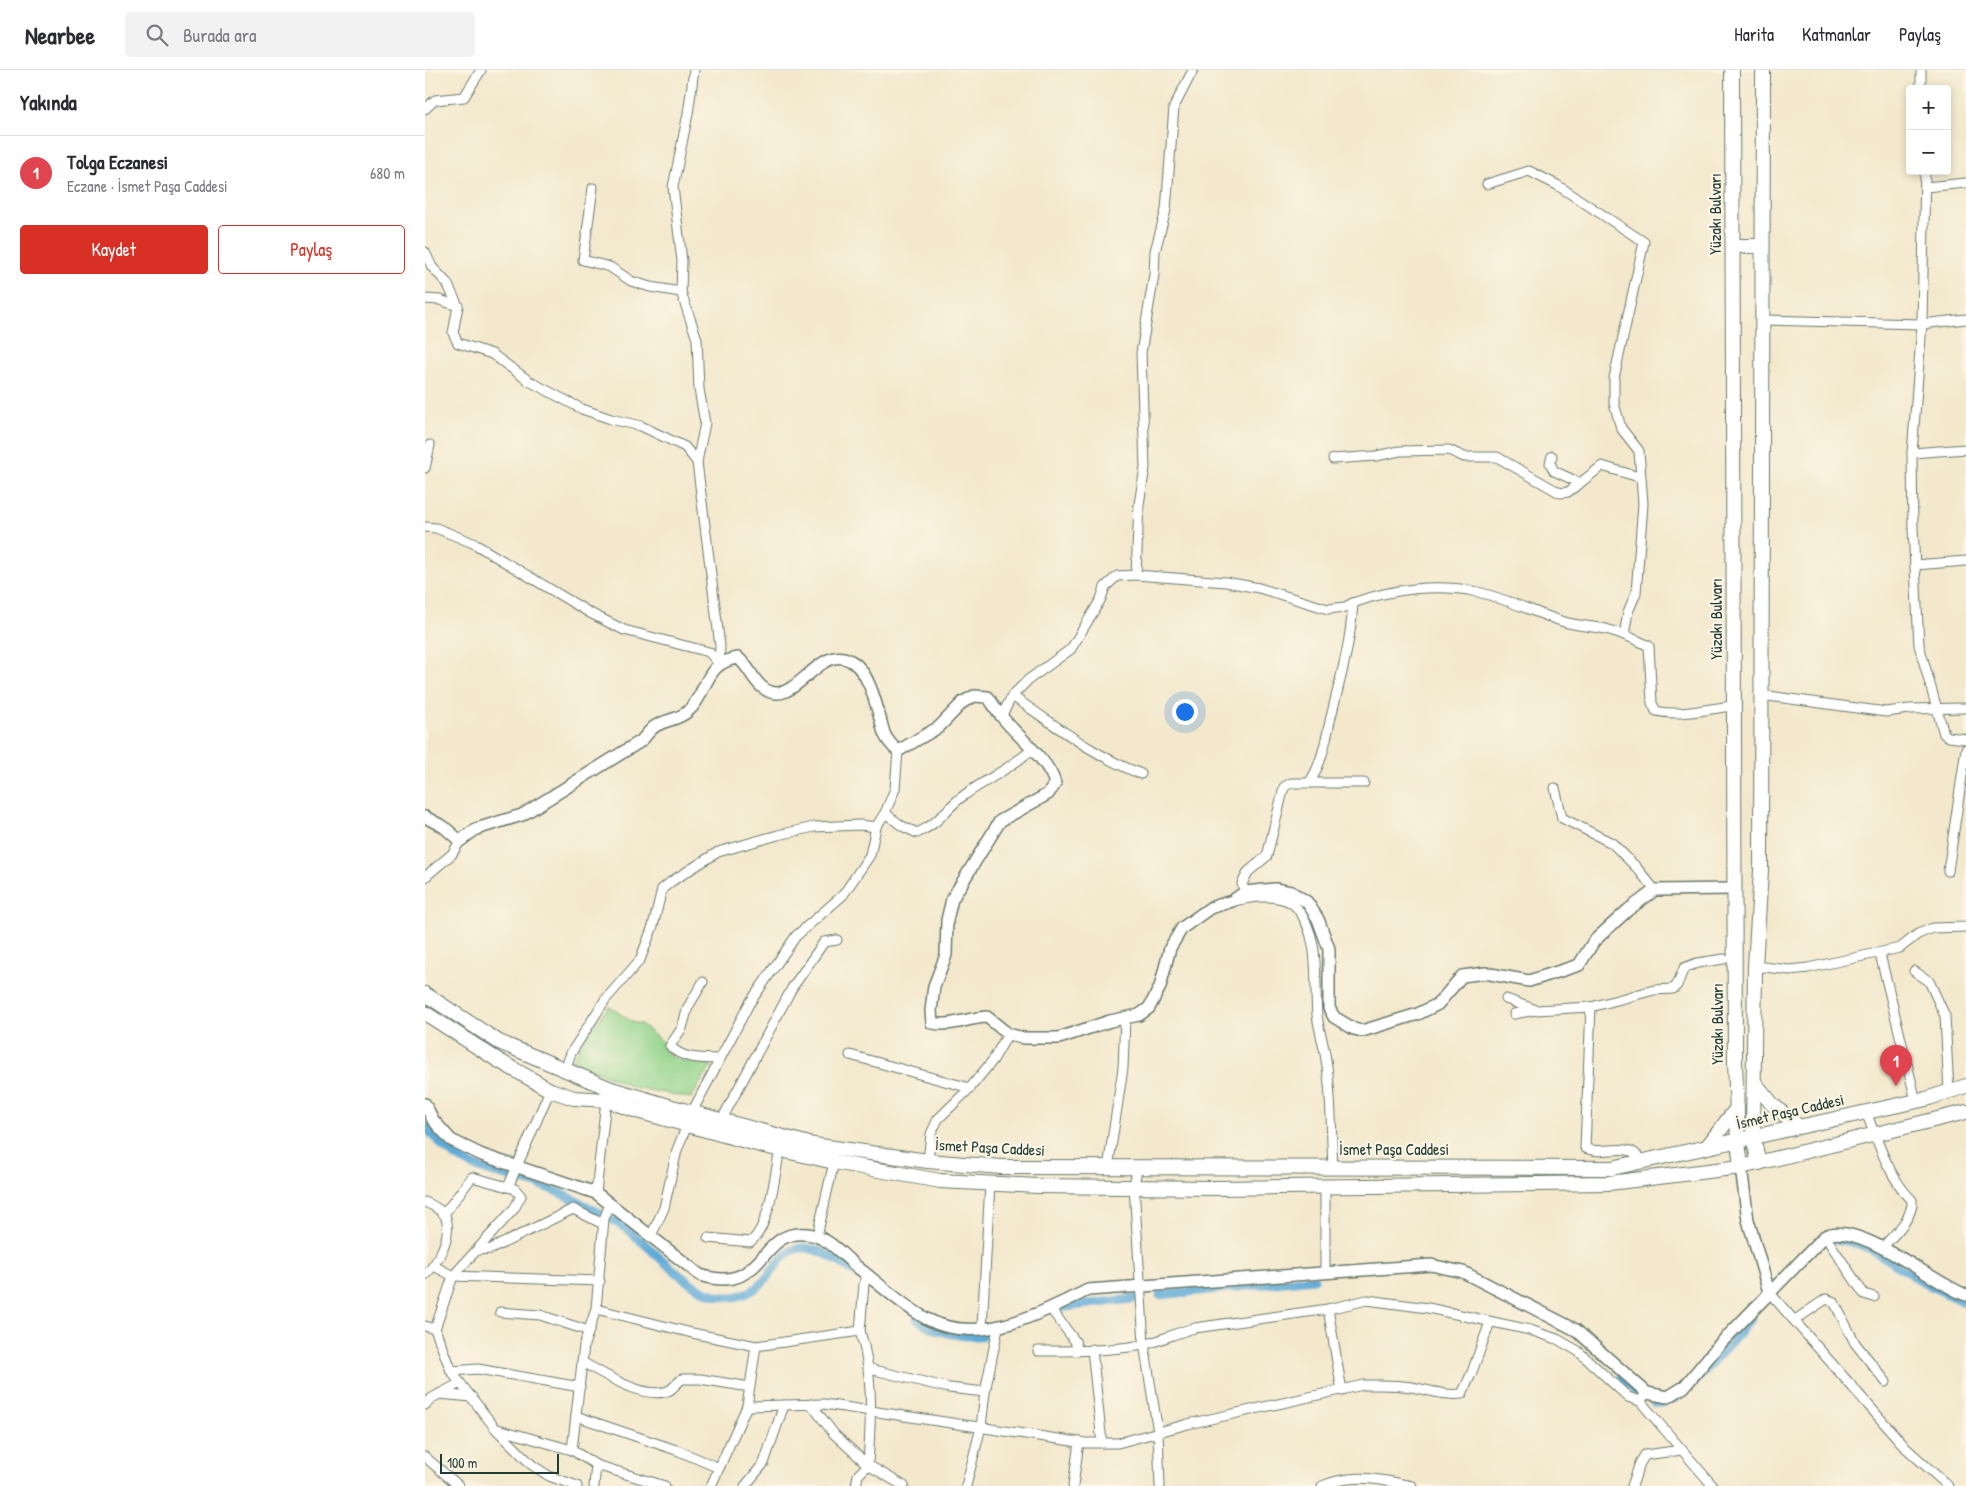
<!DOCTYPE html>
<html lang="tr">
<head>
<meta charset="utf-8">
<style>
	body { margin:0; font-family:"Patrick Hand",sans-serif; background:#f2f2f3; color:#2b2b33 }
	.controls { position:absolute; right:15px; top:15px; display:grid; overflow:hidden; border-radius:5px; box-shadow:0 2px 8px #0003 }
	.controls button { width:45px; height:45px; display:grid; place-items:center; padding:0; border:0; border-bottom:1px solid #e1e1e2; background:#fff; color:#2b2b33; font:25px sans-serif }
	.scale { position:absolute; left:15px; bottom:12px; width:119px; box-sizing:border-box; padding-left:5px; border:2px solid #1f3d34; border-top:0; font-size:14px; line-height:18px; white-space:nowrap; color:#1f3d34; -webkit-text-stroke:4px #fcf5e5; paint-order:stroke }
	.you { position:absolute; left:759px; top:641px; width:18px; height:18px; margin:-12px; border:4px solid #fff; border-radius:50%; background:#1a73e8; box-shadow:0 0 0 8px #1a73e833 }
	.badge { display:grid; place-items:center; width:32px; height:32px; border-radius:50%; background:#d93025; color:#fff; font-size:16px; font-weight:700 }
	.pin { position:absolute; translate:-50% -41px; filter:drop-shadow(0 1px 2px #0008) }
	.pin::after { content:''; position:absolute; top:26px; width:18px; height:15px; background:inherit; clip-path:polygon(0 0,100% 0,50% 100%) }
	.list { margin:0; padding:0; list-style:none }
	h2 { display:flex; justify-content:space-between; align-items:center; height:65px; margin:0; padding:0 20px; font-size:21px }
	h2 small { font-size:16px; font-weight:400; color:#7c7c81 }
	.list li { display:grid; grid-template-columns:32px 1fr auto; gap:15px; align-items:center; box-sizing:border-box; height:75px; padding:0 20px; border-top:1px solid #e1e1e2 }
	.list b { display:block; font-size:19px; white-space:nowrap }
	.list p { margin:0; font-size:16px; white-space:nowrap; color:#7c7c81 }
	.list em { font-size:16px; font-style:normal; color:#7c7c81 }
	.actions { display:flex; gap:10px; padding:15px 20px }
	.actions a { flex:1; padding:11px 0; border:1px solid #d93025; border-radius:5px; text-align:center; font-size:18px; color:#d93025 }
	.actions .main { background:#d93025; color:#fff }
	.icon { flex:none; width:28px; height:28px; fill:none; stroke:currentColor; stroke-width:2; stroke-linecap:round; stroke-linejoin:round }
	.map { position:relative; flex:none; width:1541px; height:1416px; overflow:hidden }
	header { display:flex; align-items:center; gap:30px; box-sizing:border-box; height:70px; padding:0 25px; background:#fff; border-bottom:1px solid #e1e1e2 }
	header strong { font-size:24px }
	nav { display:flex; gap:28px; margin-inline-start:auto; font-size:18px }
	.search { width:350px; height:45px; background:#f2f2f3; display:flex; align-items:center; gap:12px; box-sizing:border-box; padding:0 18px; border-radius:5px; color:#7c7c81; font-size:19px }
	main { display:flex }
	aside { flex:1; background:#fff }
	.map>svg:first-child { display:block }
	.green { fill:#93d48c; stroke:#598860 }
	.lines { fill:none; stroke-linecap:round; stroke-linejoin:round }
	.canal { stroke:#5faad7; stroke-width:9 }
	.minor-casing { stroke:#697969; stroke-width:11 }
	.tertiary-casing { stroke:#697969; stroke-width:14 }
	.secondary-casing { stroke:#697969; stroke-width:16 }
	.minor { stroke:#fff; stroke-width:9 }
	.tertiary { stroke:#fff; stroke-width:11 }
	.secondary { stroke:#fff; stroke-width:14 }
	.labels { text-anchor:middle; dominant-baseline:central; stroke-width:4.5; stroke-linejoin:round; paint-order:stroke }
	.street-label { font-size:16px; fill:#1f3d34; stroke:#fcf5e5 }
</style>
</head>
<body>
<header>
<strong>Nearbee</strong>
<div class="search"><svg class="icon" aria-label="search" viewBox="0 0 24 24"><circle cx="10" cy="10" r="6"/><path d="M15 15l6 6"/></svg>Burada ara</div>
<nav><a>Harita</a><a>Katmanlar</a><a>Paylaş</a></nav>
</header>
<main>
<aside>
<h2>Yakında<small></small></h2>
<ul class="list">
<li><span class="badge" style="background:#e0444e">1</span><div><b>Tolga Eczanesi</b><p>Eczane · İsmet Paşa Caddesi</p></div><em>680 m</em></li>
</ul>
<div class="actions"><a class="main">Kaydet</a><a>Paylaş</a></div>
</aside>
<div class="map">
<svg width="1541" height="1416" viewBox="0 0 1541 1416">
	<rect width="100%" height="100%" fill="#fcf5e5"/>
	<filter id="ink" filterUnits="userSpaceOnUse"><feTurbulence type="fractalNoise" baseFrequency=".02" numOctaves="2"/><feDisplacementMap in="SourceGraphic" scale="10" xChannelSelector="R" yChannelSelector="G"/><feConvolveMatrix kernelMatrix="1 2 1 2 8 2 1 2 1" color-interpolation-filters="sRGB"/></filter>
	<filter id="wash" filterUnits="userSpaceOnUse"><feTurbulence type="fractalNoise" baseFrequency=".0096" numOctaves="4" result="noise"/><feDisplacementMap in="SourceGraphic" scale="20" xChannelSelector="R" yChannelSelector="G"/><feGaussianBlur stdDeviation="1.12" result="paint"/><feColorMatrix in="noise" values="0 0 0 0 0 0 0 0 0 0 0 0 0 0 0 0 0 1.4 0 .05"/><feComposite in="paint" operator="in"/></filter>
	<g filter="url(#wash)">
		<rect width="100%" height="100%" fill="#f3e8cc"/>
		<path class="green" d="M184,936l23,16 9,2 26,22 -2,6c14,11 29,10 47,13l-21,33 -58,-11 -61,-26 9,-18z"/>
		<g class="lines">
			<g class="canal">
				<path d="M0,1056c37,48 65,43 118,60 25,9 51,24 75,37 32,19 72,76 112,74 61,-3 35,-93 128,-22"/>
				<path d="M1412,1170c30,1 55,23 80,38 16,10 32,17 49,25"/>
				<polyline points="735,1225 889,1209"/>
				<polyline points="631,1238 715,1228"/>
				<path d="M492,1249c18,13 46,20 68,16"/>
				<polyline points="1197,1306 1211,1322"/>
				<polyline points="1270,1312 1326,1249"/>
				<polyline points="1229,1332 1236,1333 1251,1328"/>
			</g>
		</g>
	</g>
	<g filter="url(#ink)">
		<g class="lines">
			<g class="minor-casing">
				<g id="minor">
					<polyline points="269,0 263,44 248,117 257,191 256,222 272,269 274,319 280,353 272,392"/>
					<polyline points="1496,19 1496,0"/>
					<polyline points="0,39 10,30 39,27 56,0"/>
					<polyline points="1500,101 1497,254 1487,383 1488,458 1494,575 1519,664 1524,667 1541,669"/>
					<polyline points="1062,114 1104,101 1132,115 1219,172 1189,308 1189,333 1196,358 1214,381 1218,434 1211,523 1203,542 1199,565"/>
					<polyline points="1500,117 1541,113"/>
					<polyline points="168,118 158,190 185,197 206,211 225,217 256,222"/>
					<polyline points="0,182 7,197 22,213 33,236"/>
					<polyline points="0,229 15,230 33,236 28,263 33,273 67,284 104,311 157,339 186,349 216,356 260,377 272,392 295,576 294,594"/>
					<polyline points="1337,250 1497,254 1541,249"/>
					<polyline points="1487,383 1541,379"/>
					<polyline points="1127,386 1125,393 1129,401 1155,413 1177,396 1214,407"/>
					<polyline points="908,389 951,386 975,381 1024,380 1039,387 1072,387 1135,423 1143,422 1155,413"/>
					<polyline points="0,398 5,375"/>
					<polyline points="0,457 11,458 48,473 165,543 199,560 284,582 294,594"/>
					<polyline points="1490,495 1541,491"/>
					<polyline points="711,505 801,512 834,518 903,539 920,537 928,533"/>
					<polyline points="1336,625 1461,642 1484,639 1541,638"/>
					<path d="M587,626c42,28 80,59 129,78"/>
					<polyline points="576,647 587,626 603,610 646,579 676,529 680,517 692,506 711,505 714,434 720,398 716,283 729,205 730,181 741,140 749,37 768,0"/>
					<path d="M884,713c13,-18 17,-45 22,-66 9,-37 20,-75 22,-114 38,-14 85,-20 125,-11 29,7 55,20 83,29 14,5 30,5 45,8 15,4 29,10 43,17l3,57 4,8c24,6 54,-3 77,-5"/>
					<polyline points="1130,718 1137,748 1187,773 1211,797 1230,820"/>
					<path d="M460,743l17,13 15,7c23,-10 27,-23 46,-37 22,-16 47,-27 68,-46"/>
					<polyline points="1523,801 1541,679"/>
					<polyline points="0,807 27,784 35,771"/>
					<polyline points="820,822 817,814 823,802 842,786 859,717 866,713 939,713"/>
					<path d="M809,831c17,-4 50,-9 63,7 24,30 17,71 20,107 2,15 7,30 9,45 6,35 5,72 7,107"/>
					<polyline points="1455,884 1491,1031"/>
					<polyline points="1330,896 1365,900 1383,898 1475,878 1493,864 1508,858 1541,857"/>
					<polyline points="1489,901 1504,911 1520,946 1524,1022"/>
					<path d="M278,912l-15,25 -6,21 -12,18c13,14 32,12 50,13"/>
					<path d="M1081,929l30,11 55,-3 -6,141c19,9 45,-9 56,13"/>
					<polyline points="1166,937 1229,920 1248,919 1252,915 1259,898 1272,893 1299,889"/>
					<polyline points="1089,944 1111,940"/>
					<polyline points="425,985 545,1018"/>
					<polyline points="140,1000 146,983 180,930 215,890 228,856 237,819 247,811 293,782 353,765 389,757 435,755 451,757"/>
					<polyline points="125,1020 83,1117 90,1119 96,1126 89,1139 28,1206 10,1259 26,1301 70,1358 107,1395 124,1406 152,1416"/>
					<polyline points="267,1042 324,934 371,866 418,825 445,785 451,757 460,743 470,719 473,681"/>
					<path d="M1441,1042c11,28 24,68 46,88 1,19 -18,34 -29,47"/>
					<polyline points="296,1051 367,918 399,872 412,870"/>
					<polyline points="503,1091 506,1064 513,1049 545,1018 568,990 583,964"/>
					<polyline points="683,1098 698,998 700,948"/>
					<polyline points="712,1099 709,1116 719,1274 733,1362 735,1416"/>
					<polyline points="900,1116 900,1202"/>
					<polyline points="171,1123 181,1030"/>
					<path d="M0,1132c7,3 18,8 21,16 6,18 -8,45 -21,57"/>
					<polyline points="19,1144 47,1107 83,1117"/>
					<polyline points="226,1166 239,1138 252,1080 262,1055"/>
					<polyline points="392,1166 409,1092"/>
					<polyline points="1400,1166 1439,1224 1449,1227"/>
					<path d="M283,1168l42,4c20,-14 25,-69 30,-93"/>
					<polyline points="52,1180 66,1179 148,1139 178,1154"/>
					<polyline points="9,1196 28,1206 175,1211"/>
					<polyline points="1344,1222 1481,1378 1523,1416"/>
					<polyline points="625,1238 650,1271 653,1281"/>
					<polyline points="171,1239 267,1263 331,1276 435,1261 439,1214 443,1205"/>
					<polyline points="903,1239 917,1321"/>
					<polyline points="75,1242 115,1245 164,1261"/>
					<polyline points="1370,1250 1401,1229 1409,1232 1430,1273 1461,1312"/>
					<polyline points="0,1256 10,1259"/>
					<polyline points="557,1258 565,1113"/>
					<polyline points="667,1279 677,1373"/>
					<path d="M613,1281c34,0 71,0 105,-6 17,-4 34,-13 52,-17l133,-19 39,-9 61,8 102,22 27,9 21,12 50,46 12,4 7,-8"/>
					<path d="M157,1292c21,11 64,40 88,28 4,-3 8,-8 12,-11h18l50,8"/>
					<polyline points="445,1299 524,1318 560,1322"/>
					<polyline points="26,1301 53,1299 155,1317"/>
					<polyline points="14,1324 47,1327"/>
					<polyline points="1215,1331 1288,1416"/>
					<polyline points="386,1334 409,1364 443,1395 479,1416"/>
					<polyline points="0,1335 7,1328 35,1313"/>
					<path d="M322,1336l77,-2 261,39h33l70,-19 175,-39c16,0 32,-1 48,2 18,3 32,9 51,7l10,-22 18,-50"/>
					<polyline points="151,1346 254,1381 294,1398"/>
					<polyline points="73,1359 147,1380"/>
					<polyline points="0,1387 34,1416"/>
					<polyline points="171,1395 240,1416"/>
					<polyline points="169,1416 171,1395 147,1380 159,1275 171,1239 179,1149 185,1134"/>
					<polyline points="286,1416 322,1336 331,1276"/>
					<polyline points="320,1416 339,1393 359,1335"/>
					<path d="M431,1416l2,-11 10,-10c3,-48 6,-88 -8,-134"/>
					<polyline points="541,1416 556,1357 560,1322 573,1258"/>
					<polyline points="648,1416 654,1372"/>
					<path d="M897,1416c31,-13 58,-7 90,0"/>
					<polyline points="1207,1416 1215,1393 1220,1385 1257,1380"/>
				</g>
			</g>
			<g class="tertiary-casing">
				<g id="tertiary">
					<path d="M0,747l19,10 16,14 16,-12 46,-14 119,-74c4,-4 8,-10 13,-14 10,-7 24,-7 33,-15 21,-17 16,-50 51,-54 11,8 14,21 24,29 32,27 55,-46 89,-26 20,11 27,52 33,72 3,7 8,13 14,18l41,-24 24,-25 11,-6 14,1c5,7 9,14 14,20 15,19 48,44 53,67l-7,10 -48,27 -48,78 -5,21 -1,35 -12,31 -3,25 1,12c19,4 35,-5 55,-6l21,17 15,4h36l51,-17 29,-6 10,-7 11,-21 10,-39 12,-20 28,-20 22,-7 13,-9 30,-3 16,3 16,10 11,17 11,30v59l5,9 20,12 8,2 56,-17 20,-10 24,-28 23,-3 44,8 50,-16 15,-24 34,-31 27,-20 79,-1"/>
					<path d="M0,1034l8,16 18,20 31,15 114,38 104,82c66,21 58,-47 107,-41 22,3 34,20 50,33 23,17 44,38 70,52 53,28 113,-6 161,-29l343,-25 32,7 113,58 71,63 21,4 16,-10 34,-41 107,-110c32,-17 108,47 141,59"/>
					<polyline points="1316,1097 1323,1150 1344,1222"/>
				</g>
			</g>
			<g class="secondary-casing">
				<g id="secondary">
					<polyline points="1307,0 1310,992 1313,1071 1316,1097"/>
					<polyline points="1308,176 1337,176"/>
					<polyline points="0,924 74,972 186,1019 247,1037 388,1075 503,1091 576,1097 1187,1098 1501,1029 1541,1016"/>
					<polyline points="0,943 71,989 125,1020 149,1028 181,1030 212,1041 339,1076 409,1092 515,1111 612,1116 788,1118 1184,1113 1316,1097 1541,1042"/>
					<polyline points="1329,1012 1347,1034 1373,1056"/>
					<polyline points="1282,1077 1312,1038"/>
					<polyline points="1334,1093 1328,1067 1330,896 1336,801 1338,0"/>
				</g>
			</g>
			<use href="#minor" class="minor"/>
			<use href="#tertiary" class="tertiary"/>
			<use href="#secondary" class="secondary"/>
		</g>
	</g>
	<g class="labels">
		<g class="street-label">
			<text transform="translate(1290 144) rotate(-90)">Yüzakı Bulvarı</text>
			<text transform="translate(1291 549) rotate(-90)">Yüzakı Bulvarı</text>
			<text transform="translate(1292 954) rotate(-90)">Yüzakı Bulvarı</text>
			<text transform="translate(1365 1041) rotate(-13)">İsmet Paşa Caddesi</text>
			<text transform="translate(565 1077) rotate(3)">İsmet Paşa Caddesi</text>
			<text x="969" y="1079">İsmet Paşa Caddesi</text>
		</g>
	</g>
</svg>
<div class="controls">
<button>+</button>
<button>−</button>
</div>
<div class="scale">100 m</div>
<div class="you"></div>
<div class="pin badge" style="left:1471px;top:1016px;background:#e0444e">1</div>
</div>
</main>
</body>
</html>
